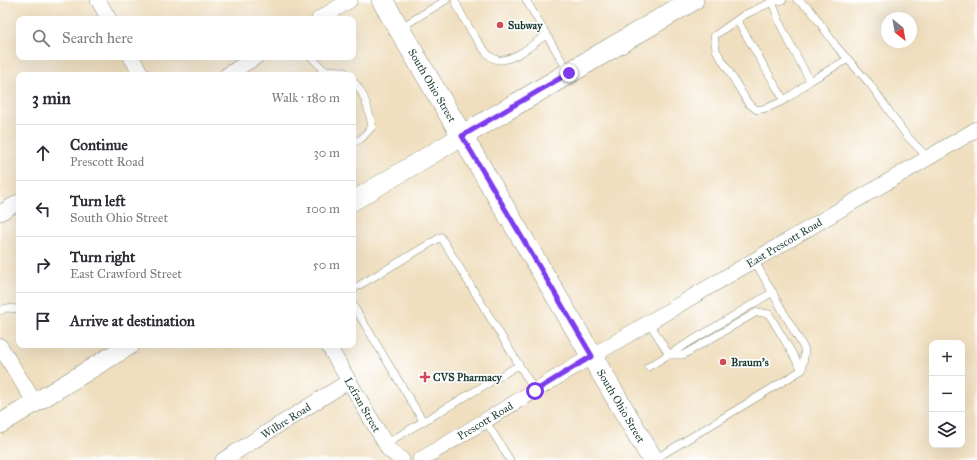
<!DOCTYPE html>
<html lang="en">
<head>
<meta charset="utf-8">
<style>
	body { margin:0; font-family:"IM FELL Great Primer",serif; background:#f7f7f7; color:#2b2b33 }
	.controls { position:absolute; right:12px; bottom:12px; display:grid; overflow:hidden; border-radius:8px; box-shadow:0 4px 16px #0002 }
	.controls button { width:36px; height:36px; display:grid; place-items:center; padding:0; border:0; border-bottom:1px solid #e1e1e2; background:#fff; color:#2b2b33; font:20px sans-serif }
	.compass { position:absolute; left:881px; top:12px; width:36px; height:36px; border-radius:50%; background:#fff; box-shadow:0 4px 16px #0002; rotate:149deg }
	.stop { position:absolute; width:12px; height:12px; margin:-9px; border:3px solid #7c3aed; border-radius:50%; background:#fff }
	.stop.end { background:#7c3aed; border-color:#fff; box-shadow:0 1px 4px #0008 }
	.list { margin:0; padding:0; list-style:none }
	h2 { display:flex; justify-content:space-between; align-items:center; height:52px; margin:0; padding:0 16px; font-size:17px }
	h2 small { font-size:13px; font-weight:400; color:#7c7c81 }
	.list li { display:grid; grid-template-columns:26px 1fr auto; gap:12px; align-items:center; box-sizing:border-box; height:56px; padding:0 16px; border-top:1px solid #e1e1e2 }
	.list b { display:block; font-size:15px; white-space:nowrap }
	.list p { margin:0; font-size:13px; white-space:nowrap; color:#7c7c81 }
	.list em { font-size:13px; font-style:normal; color:#7c7c81 }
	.icon { flex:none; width:22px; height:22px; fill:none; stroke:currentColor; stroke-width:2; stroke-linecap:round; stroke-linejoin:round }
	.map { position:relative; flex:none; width:977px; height:460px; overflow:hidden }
	.search { position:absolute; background:#fff; box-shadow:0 4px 16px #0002; left:16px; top:16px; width:340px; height:44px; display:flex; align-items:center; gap:10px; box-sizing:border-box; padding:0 14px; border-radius:8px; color:#7c7c81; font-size:15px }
	.panel { position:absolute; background:#fff; box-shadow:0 4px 16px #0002; left:16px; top:72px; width:340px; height:276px; border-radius:8px }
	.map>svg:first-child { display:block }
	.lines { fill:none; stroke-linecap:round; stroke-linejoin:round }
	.service-casing { stroke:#888e7a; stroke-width:8 }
	.minor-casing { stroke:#888e7a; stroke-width:16 }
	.tertiary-casing { stroke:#888e7a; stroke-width:20 }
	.secondary-casing { stroke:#888e7a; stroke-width:22 }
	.service { stroke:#fff; stroke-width:7 }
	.minor { stroke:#fff; stroke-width:15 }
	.tertiary { stroke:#fff; stroke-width:19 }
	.secondary { stroke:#fff; stroke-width:21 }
	.route { stroke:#7c3aed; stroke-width:5 }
	.poi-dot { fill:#d1495b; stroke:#fff; stroke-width:1.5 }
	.labels { text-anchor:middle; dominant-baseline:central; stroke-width:3.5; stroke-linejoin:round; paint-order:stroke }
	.poi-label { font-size:11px; font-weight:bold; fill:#1f3d34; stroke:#fff; text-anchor:start }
	.street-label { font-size:11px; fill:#1f3d34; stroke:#fff }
</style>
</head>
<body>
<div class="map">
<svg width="977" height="460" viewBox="0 0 977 460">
	<rect width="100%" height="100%" fill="#fff"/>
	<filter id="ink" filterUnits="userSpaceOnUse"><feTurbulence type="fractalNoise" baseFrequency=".025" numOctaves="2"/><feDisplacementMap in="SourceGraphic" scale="8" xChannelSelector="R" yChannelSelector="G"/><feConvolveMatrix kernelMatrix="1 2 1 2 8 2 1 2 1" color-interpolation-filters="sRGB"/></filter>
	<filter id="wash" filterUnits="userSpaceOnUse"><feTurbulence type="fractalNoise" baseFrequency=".012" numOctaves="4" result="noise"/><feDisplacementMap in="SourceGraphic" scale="16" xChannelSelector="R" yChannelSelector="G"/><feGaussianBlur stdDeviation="0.9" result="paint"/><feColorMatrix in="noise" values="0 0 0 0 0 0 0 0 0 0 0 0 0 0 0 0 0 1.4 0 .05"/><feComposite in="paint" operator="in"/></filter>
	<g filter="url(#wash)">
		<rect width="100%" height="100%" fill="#f0dfbf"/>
	</g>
	<g filter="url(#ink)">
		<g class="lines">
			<g class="service-casing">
				<g id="service">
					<path d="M455,0c5,14 25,48 36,57 3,2 9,4 12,3 16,-3 30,-16 43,-25"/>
					<polyline points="526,0 568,71"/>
					<polyline points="772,0 772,2 783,0"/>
					<polyline points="797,0 810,9 836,46 870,84 906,135 928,158"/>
					<polyline points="737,20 784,100"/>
					<polyline points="400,28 446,0"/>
					<polyline points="311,57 324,70"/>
					<polyline points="317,75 324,70 343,71 347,75"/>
					<path d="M353,81c12,12 16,30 19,46l-11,12 -8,4"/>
					<path d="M810,81c-16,13 -32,26 -53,29l-9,-7 -32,-53 -2,-14 30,-21 28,-13 10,26 28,53 38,-22"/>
					<polyline points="353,289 441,237 535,391"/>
					<polyline points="353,305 423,421"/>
					<polyline points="0,311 6,308 19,309"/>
					<polyline points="649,322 669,355"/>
					<polyline points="669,355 683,355 757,312 769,314 802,370"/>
					<polyline points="648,367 773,292"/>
					<polyline points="485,420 510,460"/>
					<polyline points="385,444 519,365"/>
					<polyline points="655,459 802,370 805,350 754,260"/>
				</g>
			</g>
			<g class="minor-casing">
				<g id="minor">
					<polyline points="98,0 109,19"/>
					<polyline points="319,19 350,0"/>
					<polyline points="131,57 142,75"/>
					<polyline points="227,75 256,57"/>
					<polyline points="0,213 19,202"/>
					<path id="s1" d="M328,345l61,105 13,10"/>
					<polyline points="0,346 35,403"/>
					<path id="s2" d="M223,460l126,-79"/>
					<path id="s3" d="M420,460l172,-104 385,-227"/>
				</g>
			</g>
			<g class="tertiary-casing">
				<g id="tertiary">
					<polyline points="353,201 462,136"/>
					<polyline points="0,424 130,345"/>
				</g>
			</g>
			<g class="secondary-casing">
				<g id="secondary">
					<path id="s4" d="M382,0l271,460"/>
					<polyline points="462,136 693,0"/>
				</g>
			</g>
			<use href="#service" class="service"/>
			<use href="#minor" class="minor"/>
			<use href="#tertiary" class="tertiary"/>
			<use href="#secondary" class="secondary"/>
		</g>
	</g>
	<g class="lines" filter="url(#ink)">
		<polyline class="route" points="535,391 592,356 462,136 569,73"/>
	</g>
	<g class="poi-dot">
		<circle cx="500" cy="25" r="4"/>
		<circle cx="723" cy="362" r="4"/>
		<path d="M423 371h4v4h4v4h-4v4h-4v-4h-4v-4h4z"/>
	</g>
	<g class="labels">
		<g class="poi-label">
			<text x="508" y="25">Subway</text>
			<text x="731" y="362">Braum's</text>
			<text x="433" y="377">CVS Pharmacy</text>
		</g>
		<g class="street-label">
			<text stroke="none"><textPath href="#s4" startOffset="99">South Ohio Street</textPath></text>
			<text stroke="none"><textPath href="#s3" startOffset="424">East Prescott Road</textPath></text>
			<text stroke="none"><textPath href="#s1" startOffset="69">Lefran Street</textPath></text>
			<text stroke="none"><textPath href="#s4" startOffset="471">South Ohio Street</textPath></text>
			<text stroke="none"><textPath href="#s2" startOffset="74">Wilbre Road</textPath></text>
			<text stroke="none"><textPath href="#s3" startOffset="76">Prescott Road</textPath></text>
		</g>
	</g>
</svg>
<div class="controls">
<button>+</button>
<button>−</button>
<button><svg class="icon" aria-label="layers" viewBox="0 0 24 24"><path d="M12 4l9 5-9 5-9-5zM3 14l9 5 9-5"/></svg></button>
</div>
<svg class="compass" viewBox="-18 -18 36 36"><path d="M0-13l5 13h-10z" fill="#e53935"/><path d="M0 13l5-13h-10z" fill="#7c7c81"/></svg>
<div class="stop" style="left:535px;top:391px"></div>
<div class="stop end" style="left:569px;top:73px"></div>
<div class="search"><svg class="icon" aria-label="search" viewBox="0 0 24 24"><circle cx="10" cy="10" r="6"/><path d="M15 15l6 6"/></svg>Search here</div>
<section class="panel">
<h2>3 min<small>Walk · 180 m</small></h2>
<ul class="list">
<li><svg class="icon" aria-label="ahead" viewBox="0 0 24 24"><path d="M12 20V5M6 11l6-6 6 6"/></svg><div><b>Continue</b><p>Prescott Road</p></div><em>30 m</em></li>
<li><svg class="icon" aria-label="left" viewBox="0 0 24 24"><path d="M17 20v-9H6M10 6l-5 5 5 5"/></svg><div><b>Turn left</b><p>South Ohio Street</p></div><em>100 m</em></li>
<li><svg class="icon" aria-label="right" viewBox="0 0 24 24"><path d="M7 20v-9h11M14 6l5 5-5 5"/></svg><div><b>Turn right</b><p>East Crawford Street</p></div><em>50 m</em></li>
<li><svg class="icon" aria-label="arrive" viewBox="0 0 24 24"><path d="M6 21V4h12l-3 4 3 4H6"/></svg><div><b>Arrive at destination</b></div></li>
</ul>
</section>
</div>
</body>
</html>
